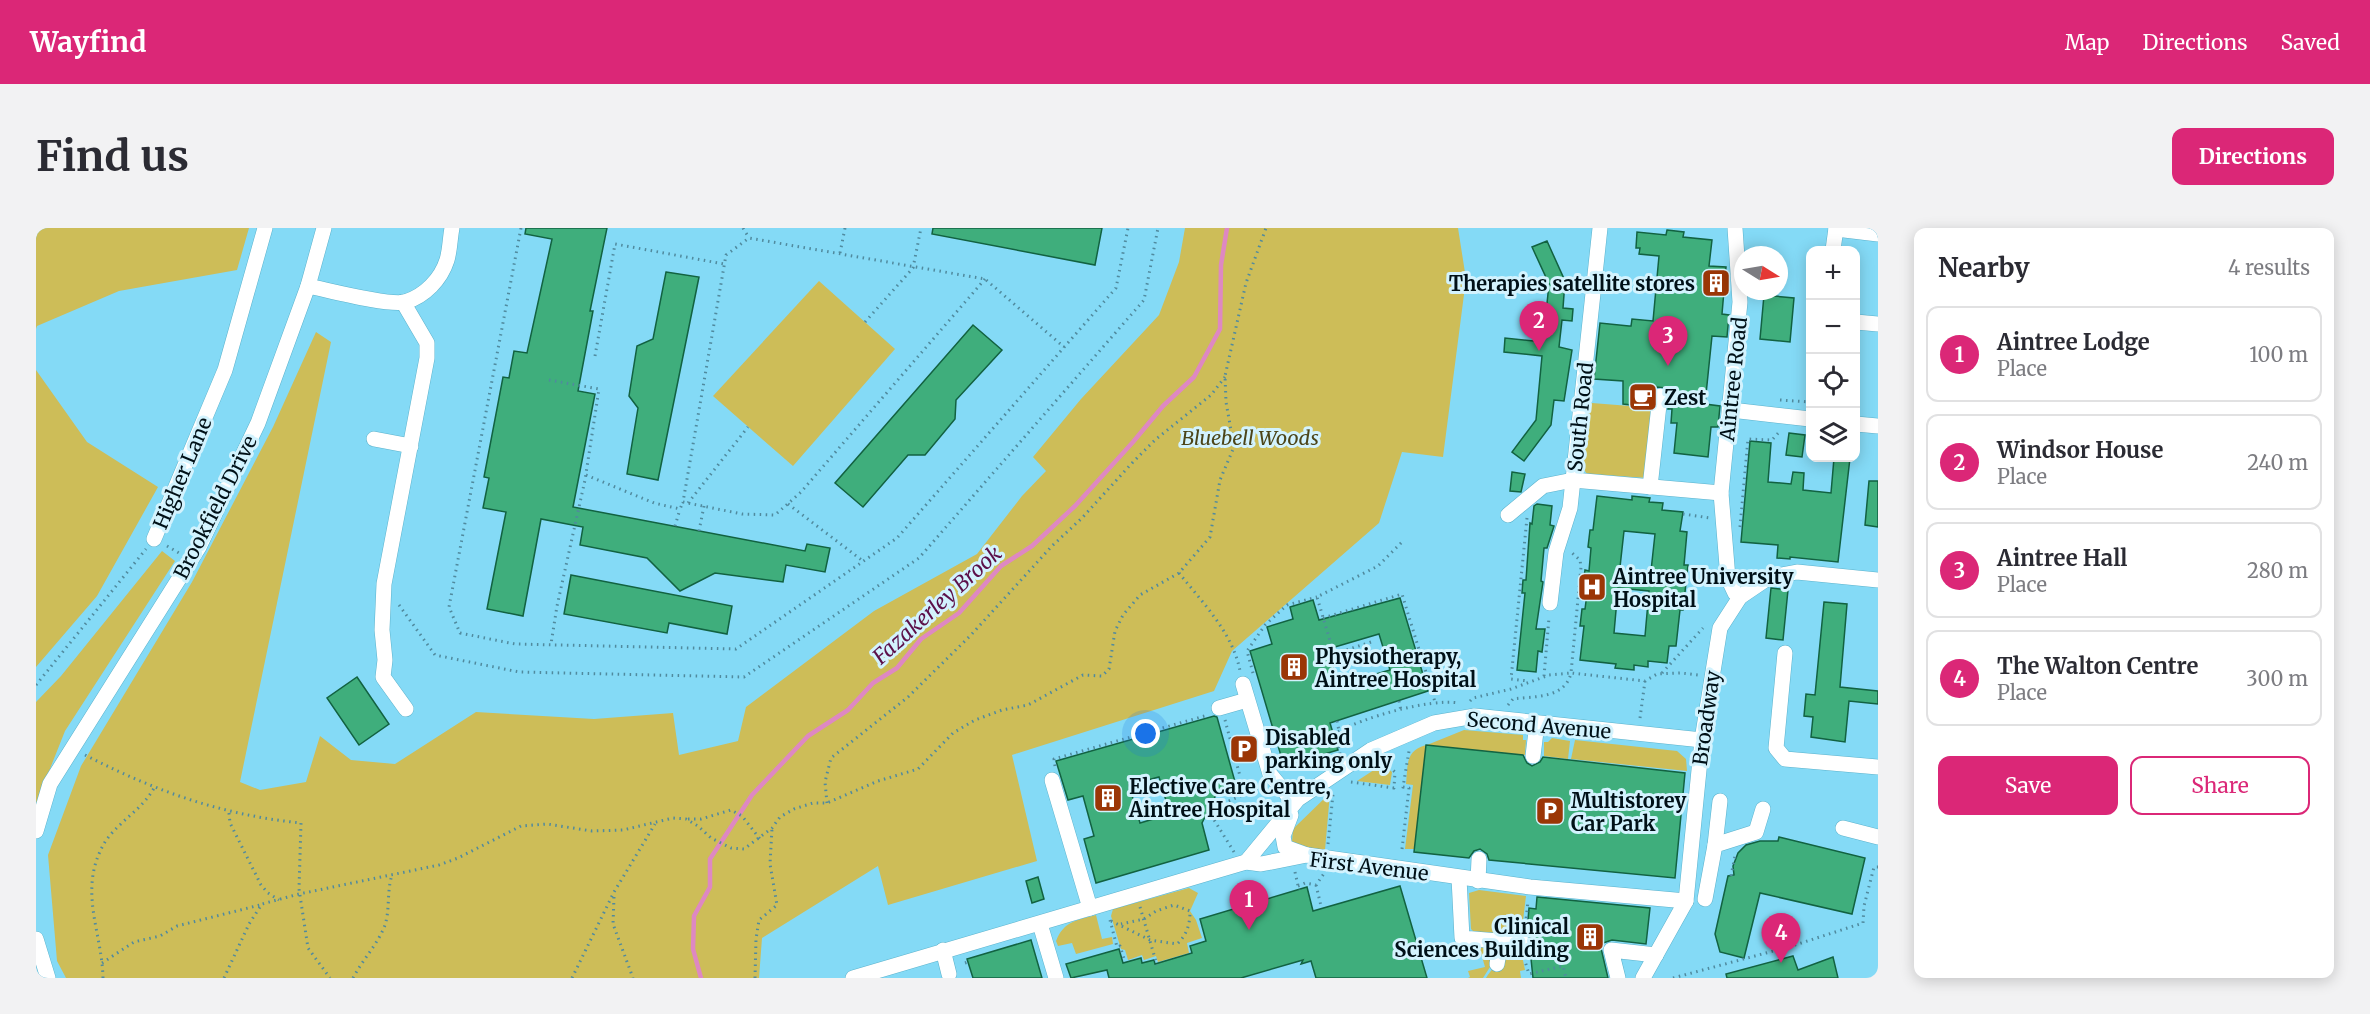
<!DOCTYPE html>
<html lang="en">
<head>
<meta charset="utf-8">
<style>
	body { margin:0; font-family:Merriweather,serif; background:#f2f2f3; color:#2b2b33 }
	.controls { position:absolute; right:18px; top:18px; display:grid; overflow:hidden; border-radius:12px; box-shadow:0 3px 15px #0003 }
	.controls button { width:54px; height:54px; display:grid; place-items:center; padding:0; border:0; border-bottom:2px solid #e1e1e2; background:#fff; color:#2b2b33; font:30px sans-serif }
	.compass { position:absolute; left:1698px; top:18px; width:54px; height:54px; border-radius:50%; background:#fff; box-shadow:0 3px 15px #0003; rotate:101deg }
	.you { position:absolute; left:1110px; top:506px; width:21px; height:21px; margin:-15px; border:4px solid #fff; border-radius:50%; background:#1a73e8; box-shadow:0 0 0 9px #1a73e833 }
	.badge { display:grid; place-items:center; width:39px; height:39px; border-radius:50%; background:#db2777; color:#fff; font-size:20px; font-weight:700 }
	.pin { position:absolute; translate:-50% -50px; filter:drop-shadow(0 2px 3px #0008) }
	.pin::after { content:''; position:absolute; top:32px; width:21px; height:18px; background:inherit; clip-path:polygon(0 0,100% 0,50% 100%) }
	.list { margin:0; padding:0; list-style:none }
	h2 { display:flex; justify-content:space-between; align-items:center; height:78px; margin:0; padding:0 24px; font-size:26px }
	h2 small { font-size:20px; font-weight:400; color:#7c7c81 }
	.list li { display:grid; grid-template-columns:39px 1fr auto; gap:18px; align-items:center; box-sizing:border-box; height:96px; margin:0 12px 12px; padding:0 12px; border:2px solid #e1e1e2; border-radius:12px }
	.list b { display:block; font-size:22px; white-space:nowrap }
	.list p { margin:0; font-size:20px; white-space:nowrap; color:#7c7c81 }
	.list em { font-size:20px; font-style:normal; color:#7c7c81 }
	.actions { display:flex; gap:12px; padding:18px 24px }
	.actions a { flex:1; padding:14px 0; border:2px solid #db2777; border-radius:12px; text-align:center; font-size:21px; color:#db2777 }
	.actions .main { background:#db2777; color:#fff }
	.icon { flex:none; width:33px; height:33px; fill:none; stroke:currentColor; stroke-width:2; stroke-linecap:round; stroke-linejoin:round }
	.map { position:relative; flex:none; width:1842px; height:750px; overflow:hidden; border-radius:12px }
	header { display:flex; align-items:center; gap:36px; box-sizing:border-box; height:84px; padding:0 30px; background:#db2777; color:#fff }
	header strong { font-size:28px }
	nav { display:flex; gap:33px; margin-inline-start:auto; font-size:21px }
	.intro { display:flex; align-items:center; justify-content:space-between; box-sizing:border-box; height:144px; padding:0 36px }
	h1 { margin:0; font-size:42px }
	.button { padding:15px 27px; border-radius:12px; background:#db2777; color:#fff; font-size:21px; font-weight:700 }
	main { display:flex; gap:36px; padding:0 36px }
	aside { flex:1; background:#fff; border-radius:12px; box-shadow:0 3px 15px #0003 }
	.map>svg:first-child { display:block }
	.green { fill:#cdbd58 }
	.lines { fill:none; stroke-linecap:round; stroke-linejoin:round }
	.stream { stroke:#de88c2; stroke-width:4.5 }
	.building { fill:#3fae7c; stroke:#126241; stroke-width:1.5; fill-rule:evenodd }
	.minor-casing { stroke:#5bb2cc; stroke-width:16 }
	.path { stroke:#508a9e; stroke-width:3; stroke-dasharray:1.5 4.5; stroke-linecap:butt }
	.minor { stroke:#fff; stroke-width:15 }
	.labels { text-anchor:middle; dominant-baseline:central; stroke-width:6; stroke-linejoin:round; paint-order:stroke }
	.poi-label { font-size:20px; font-weight:bold; fill:#001017; stroke:#d3f3fe; text-anchor:start }
	.street-label { font-size:20px; fill:#001017; stroke:#d3f3fe }
	.park-label { font-size:20px; font-style:italic; fill:#4c4519; stroke:#d3f3fe }
	.water-label { font-size:21px; font-style:italic; fill:#5c1049; stroke:#d3f3fe }
</style>
</head>
<body>
<header>
<strong>Wayfind</strong>
<nav><a>Map</a><a>Directions</a><a>Saved</a></nav>
</header>
<div class="intro"><h1>Find us</h1><a class="button">Directions</a></div>
<main>
<div class="map">
<svg width="1842" height="750" viewBox="0 0 1842 750">
	<rect width="100%" height="100%" fill="#84daf6"/>
	<g class="green">
		<polygon points="0,0 213,0 201,42 83,63 1,98 0,101"/>
		<polygon points="1149,0 1422,0 1430,51 1407,229 1366,224 1343,295 1196,423 1178,463 976,527 1001,633 852,677 842,638 726,710 723,750 30,750 21,733 12,627 45,538 156,354 237,199 280,104 295,114 204,554 224,562 270,554 284,508 315,532 359,536 440,484 558,491 637,485 643,527 702,513 710,479 838,383 941,326 986,268 1010,243 997,229 1045,171 1123,87 1143,34"/>
		<polygon points="783,53 859,121 757,238 677,168"/>
		<polygon points="0,142 51,214 122,259 61,368 0,439"/>
		<polygon points="1556,175 1619,180 1612,250 1551,246 1546,239 1551,177"/>
		<polygon points="126,323 139,333 29,503 0,576 0,474 25,448"/>
		<polygon points="1428,502 1487,507 1487,512 1490,512 1489,527 1391,517"/>
		<polygon points="1516,510 1534,513 1532,531 1508,528 1508,514 1512,514"/>
		<polygon points="1539,512 1641,523 1650,531 1651,543 1535,531"/>
		<path d="M1390,517l-11,104h-10l8,-64 -7,-1c2,-19 -1,-33 20,-39z"/>
		<polygon points="1344,538 1349,538 1356,544 1354,557 1321,553"/>
		<polygon points="1294,565 1289,622 1267,619 1256,614 1257,601"/>
		<polygon points="1153,660 1162,665 1154,683 1160,692 1166,710 1151,715 1153,725 1122,734 1120,728 1108,732 1106,727 1092,732 1089,722 1085,721 1075,688 1077,681"/>
		<polygon points="1443,662 1490,668 1485,709 1439,705 1435,701 1433,665"/>
		<path d="M1060,687l6,24 10,-2 1,7 -37,10 -4,-11 -14,3 -2,-5c8,-20 21,-21 40,-26z"/>
		<polygon points="1442,715 1454,719 1457,723 1454,739 1447,750 1432,750 1434,749 1432,743 1449,739"/>
		<path d="M1484,718l5,24 -5,1 1,7h-35c7,-11 23,-29 34,-32z"/>
	</g>
	<g class="lines">
		<polyline class="stream" points="665,750 657,721 658,688 674,659 674,631 716,567 772,508 812,482 837,455 861,440 885,411 923,385 965,338 996,318 1039,278 1097,214 1127,178 1158,149 1184,101 1185,37 1191,0"/>
	</g>
	<g class="building">
		<polygon points="490,0 571,0 554,83 557,83 542,163 559,166 537,279 769,323 771,316 794,320 789,344 750,337 747,354 679,345 644,363 611,330 544,317 547,299 505,291 487,388 451,381 470,284 447,280 453,250 448,249 467,149 473,150 478,123 491,125 516,11 489,6"/>
		<polygon points="897,0 1066,0 1059,37 896,6"/>
		<polygon points="1631,2 1648,4 1647,9 1676,12 1673,38 1690,39 1686,86 1693,87 1691,109 1676,108 1669,176 1684,178 1682,199 1675,199 1672,229 1638,225 1641,195 1635,195 1636,181 1632,181 1634,168 1629,160 1621,159 1617,162 1613,179 1587,176 1587,153 1558,151 1564,95 1593,98 1595,98 1596,91 1617,93 1623,28 1603,26 1604,20 1600,20 1601,4 1630,7"/>
		<polygon points="1511,13 1529,53 1527,80 1537,81 1536,93 1526,92 1523,119 1536,122 1528,173 1518,172 1515,197 1488,233 1476,224 1500,192 1506,128 1468,124 1469,110 1507,114 1513,56 1496,19"/>
		<polygon points="630,44 663,49 622,252 591,246 602,180 593,168 601,118 617,111"/>
		<polygon points="1728,67 1758,70 1754,114 1724,111"/>
		<polygon points="937,97 966,122 920,172 919,191 889,227 872,227 827,279 799,255"/>
		<polygon points="1753,205 1769,207 1766,229 1750,227"/>
		<polygon points="1714,213 1735,215 1732,254 1755,256 1757,244 1768,245 1767,262 1795,265 1798,230 1814,230 1802,334 1754,329 1754,331 1741,330 1742,317 1705,314"/>
		<polygon points="1476,244 1489,246 1485,264 1474,263"/>
		<polygon points="1833,253 1842,253 1842,299 1829,297"/>
		<path d="M1561,268l35,4v-4l18,2 -1,4 14,1 -1,7 21,2 -3,19 7,1 -3,33h4l-5,45h-3l-4,36h-7l-2,17 -19,-2v6l-14,-2v5l-19,-2 1,-4 -36,-4 4,-34h-4l2,-17h3l3,-23 -5,-1 2,-15 4,1 2,-23 -3,-1 2,-17h3zM1588,303l31,3 -5,46 -31,-4zM1582,360l31,3 -4,45 -31,-3z"/>
		<polygon points="1501,276 1516,278 1514,297 1518,298 1511,320 1508,320 1505,353 1507,354 1500,401 1509,401 1506,424 1502,423 1500,444 1481,442 1489,365 1486,365 1487,352 1490,352 1494,295 1496,296 1498,278"/>
		<polygon points="535,347 696,378 691,406 633,395 631,405 528,386"/>
		<polygon points="1735,360 1752,362 1747,412 1730,410"/>
		<path d="M1364,370l28,93 -98,32 8,27 -54,16 -34,-115 22,-7 -5,-17 26,-8 -3,-12 23,-7 6,20zM1343,406l11,36 -52,15 -10,-36z"/>
		<polygon points="1788,374 1811,376 1804,459 1842,463 1842,476 1813,473 1809,514 1775,509 1777,489 1768,488 1770,466 1779,467"/>
		<polygon points="321,449 353,496 323,517 291,470"/>
		<path d="M1178,488l3,1 20,72 -21,6 -14,28 7,27 -113,33 -12,-44 10,-3 -11,-40 -15,4 -12,-39zM1123,549l11,37 -30,9 -11,-38z"/>
		<polygon points="1390,517 1487,527 1491,535 1496,538 1504,534 1507,529 1649,545 1639,650 1453,632 1451,626 1444,621 1438,623 1433,630 1378,624"/>
		<polygon points="1743,609 1829,630 1816,686 1724,665 1708,730 1684,724 1679,706 1692,648 1698,647 1697,638 1702,625 1710,617 1724,613 1742,613"/>
		<polygon points="1002,649 1008,671 996,675 990,653"/>
		<polygon points="1364,658 1391,750 1280,750 1275,733 1265,736 1267,732 1205,750 1073,750 1071,742 1035,750 1030,736 1083,721 1087,735 1105,730 1106,735 1118,732 1119,736 1156,725 1154,718 1170,713 1164,691 1271,659 1277,683"/>
		<polygon points="1501,669 1614,680 1610,716 1576,712 1564,716 1572,750 1497,750 1494,721 1497,715 1493,708 1492,692 1493,680 1500,681"/>
		<polygon points="995,712 1006,750 937,750 931,731"/>
		<polygon points="1757,728 1762,742 1797,729 1802,750 1691,750 1690,746"/>
	</g>
	<g class="lines">
		<g class="minor-casing">
			<g id="minor">
				<polyline points="1699,0 1704,74 1685,265 1692,350 1699,365 1704,369"/>
				<polyline points="1800,1 1842,6"/>
				<polyline points="1797,22 1800,0"/>
				<path d="M272,58c20,4 80,20 97,16 20,-6 36,-23 42,-42 3,-10 3,-22 5,-32"/>
				<polyline points="367,74 391,115 391,130 348,356 346,402 349,432 347,449 370,481"/>
				<polyline points="1820,94 1842,96"/>
				<polyline points="1695,182 1774,191"/>
				<polyline points="1820,196 1842,198"/>
				<polyline points="338,211 375,218"/>
				<polyline points="1614,259 1624,168"/>
				<polyline points="1472,287 1507,258 1537,252 1685,265"/>
				<polyline points="118,311 189,142 229,0"/>
				<polyline points="1514,375 1520,324 1534,280 1564,0"/>
				<polyline points="1749,425 1740,520 1749,531 1842,539"/>
				<polyline points="1207,456 1234,546 1258,575"/>
				<polyline points="1183,480 1211,472"/>
				<polyline points="1497,528 1501,495"/>
				<polyline points="1016,552 1054,680"/>
				<polyline points="1255,587 1247,608 1249,619 1271,627"/>
				<polyline points="1807,600 1842,609"/>
				<polyline points="0,603 14,556 163,319 222,195 272,58 288,0"/>
				<polyline points="1679,617 1684,573"/>
				<polyline points="1210,634 1262,571 1335,522 1398,495 1439,488 1666,512"/>
				<polyline points="1423,650 1426,710 1487,715"/>
				<polyline points="1442,653 1443,631"/>
				<polyline points="1669,671 1679,617 1720,604 1727,581"/>
				<polyline points="1004,696 1020,750"/>
				<polyline points="0,711 12,750"/>
				<polyline points="907,722 913,746"/>
				<polyline points="1461,736 1465,712"/>
				<polyline points="817,750 1203,636 1210,634 1225,636 1271,627 1494,659 1650,673"/>
				<polyline points="1582,750 1575,722 1620,727"/>
				<polyline points="1607,750 1650,673 1666,512 1684,400 1704,369 1729,352 1745,347 1761,344 1842,352"/>
			</g>
		</g>
		<g class="path">
			<polyline points="485,0 413,379 424,405 479,416 700,421 861,310 1080,60 1092,0"/>
			<polyline points="707,0 713,10"/>
			<polyline points="804,25 809,0"/>
			<polyline points="949,51 765,264 739,287 706,286 647,274 690,27 713,10 949,51 1028,119"/>
			<polyline points="829,94 877,40 885,0"/>
			<polyline points="1772,96 1774,96"/>
			<polyline points="559,128 579,16 688,36"/>
			<polyline points="513,152 563,161 549,252 521,378 515,416"/>
			<polyline points="1744,172 1774,174"/>
			<polyline points="550,247 618,275 644,281 647,274"/>
			<polyline points="652,275 712,199"/>
			<polyline points="752,276 827,333"/>
			<polyline points="1647,286 1674,290"/>
			<polyline points="1491,290 1475,451 1492,453"/>
			<polyline points="639,298 644,281"/>
			<polyline points="1704,299 1712,211 1736,212 1745,202"/>
			<polyline points="663,303 668,278"/>
			<polyline points="131,318 143,325"/>
			<path d="M1143,345c23,29 54,60 61,98"/>
			<polyline points="363,377 399,427 483,444 708,449 883,330 1108,72 1122,0"/>
			<polyline points="1287,390 1366,366 1399,474"/>
			<polyline points="1335,414 1298,426 1281,369 1342,338 1367,313"/>
			<polyline points="1217,445 1211,423 1229,397 1251,377 1281,369"/>
			<polyline points="1626,445 1667,400"/>
			<polyline points="1508,448 1513,390"/>
			<polyline points="0,457 110,321"/>
			<polyline points="1363,473 1365,483"/>
			<polyline points="1434,473 1437,470 1475,461 1513,447 1535,445 1545,339 1544,332 1534,323"/>
			<path d="M1472,477l5,-6c21,-3 52,0 58,-26l74,8 12,-7 24,-1 17,2"/>
			<polyline points="1604,490 1609,453"/>
			<polyline points="1189,492 1204,548"/>
			<polyline points="1301,493 1303,503"/>
			<path d="M1304,526l-4,-21c25,-15 94,-35 123,-30"/>
			<path d="M49,527c70,36 137,60 216,68l-2,66 9,59 22,30"/>
			<polyline points="1019,538 1018,531 1172,487"/>
			<polyline points="1315,554 1358,560 1359,544 1351,537 1343,536"/>
			<polyline points="791,575 789,554 795,530 872,469 935,407 1016,318 1046,290 1097,234 1119,212 1175,167 1189,149"/>
			<polyline points="193,585 194,595 225,657 232,665 243,672"/>
			<polyline points="652,591 665,591 695,582 706,588 724,611"/>
			<polyline points="1292,616 1297,566"/>
			<polyline points="1366,621 1373,560 1367,559 1373,523"/>
			<polyline points="1198,624 1172,582 1225,559"/>
			<polyline points="1259,644 1263,662"/>
			<polyline points="1695,648 1699,628 1697,628"/>
			<polyline points="1280,657 1285,678"/>
			<polyline points="1262,658 1269,655 1280,657 1289,644"/>
			<polyline points="578,669 577,696 597,750"/>
			<polyline points="1104,679 1121,737"/>
			<polyline points="1074,692 1081,719 1084,718 1089,734"/>
			<path d="M1075,693l39,19 27,4c10,-9 13,-20 13,-33l-16,-6 -18,6 -12,8 -23,5"/>
			<polyline points="1489,702 1492,673"/>
			<polyline points="1488,730 1493,746 1527,738 1530,750"/>
			<polyline points="66,735 98,714 124,708 141,698 224,677"/>
			<polyline points="929,735 932,734"/>
			<path d="M67,750c-1,-47 -26,-89 2,-136 14,-21 37,-32 49,-54"/>
			<polyline points="188,750 213,696 226,676 263,666 403,637 422,630 485,598 511,596 556,603 587,602 637,590 650,591 662,598 675,610 695,620 708,621 736,600 744,589 758,581 777,575 791,575 842,553 882,541 917,505 939,492 966,482 992,477 1047,447 1066,448 1073,441 1079,403 1087,387 1104,367 1143,345 1174,309 1184,252 1198,219 1190,174 1189,148 1210,55 1230,0"/>
			<path d="M317,750c9,-17 22,-31 30,-48 8,-17 3,-37 9,-55"/>
			<polyline points="536,750 578,664 619,596"/>
			<polyline points="719,750 720,711 723,692 741,677 734,636 736,600"/>
			<polyline points="1637,750 1756,718 1827,695 1828,678 1838,639 1842,639"/>
		</g>
		<use href="#minor" class="minor"/>
	</g>
	<defs>
		<g id="building-square" transform="scale(1.5)"><rect x="-9" y="-9" width="18" height="18" rx="4" fill="#9b3606" stroke="#d3f3fe"/><path d="M-4-6H4V6H1V3H-1V6H-4ZM-2.5-4.3h1.7v1.8h-1.7ZM.8-4.3h1.7v1.8H.8ZM-2.5-1h1.7V.8h-1.7ZM.8-1h1.7V.8H.8Z" fill="#fff"/></g>
		<g id="cafe-square" transform="scale(1.5)"><rect x="-9" y="-9" width="18" height="18" rx="4" fill="#9b3606" stroke="#d3f3fe"/><path d="M-5.5-4.5H6V0H3Q3 3.5 0 3.5H-2.5Q-5.5 3.5-5.5 0ZM3-3.2v2h1.7v-2ZM-6 4.5H4V6H-6Z" fill="#fff"/></g>
		<g id="hospital-square" transform="scale(1.5)"><rect x="-9" y="-9" width="18" height="18" rx="4" fill="#9b3606" stroke="#d3f3fe"/><path d="M-5-5h3v3.5h4V-5h3V5h-3V1.5h-4V5h-3Z" fill="#fff"/></g>
		<g id="parking-square" transform="scale(1.5)"><rect x="-9" y="-9" width="18" height="18" rx="4" fill="#9b3606" stroke="#d3f3fe"/><path d="M-3.5-5.5H1a3.5 3.5 0 0 1 0 7H-1V5.5H-3.5ZM-1-3.4V-.6H.8a1.4 1.4 0 0 0 0-2.8Z" fill="#fff"/></g>
	</defs>
	<g fill-rule="evenodd">
		<use href="#building-square" x="1680" y="55"/>
		<use href="#cafe-square" x="1607" y="169"/>
		<use href="#hospital-square" x="1556" y="359"/>
		<use href="#building-square" x="1258" y="439"/>
		<use href="#parking-square" x="1208" y="521"/>
		<use href="#building-square" x="1072" y="570"/>
		<use href="#parking-square" x="1514" y="583"/>
		<use href="#building-square" x="1554" y="709"/>
	</g>
	<g class="labels">
		<g class="poi-label">
			<text x="1659" y="55" text-anchor="end">Therapies satellite stores</text>
			<text x="1628" y="169">Zest</text>
			<text x="1577" y="348">Aintree University<tspan x="1577" dy="23">Hospital</tspan></text>
			<text x="1279" y="428">Physiotherapy,<tspan x="1279" dy="23">Aintree Hospital</tspan></text>
			<text x="1229" y="509">Disabled<tspan x="1229" dy="23">parking only</tspan></text>
			<text x="1093" y="558">Elective Care Centre,<tspan x="1093" dy="23">Aintree Hospital</tspan></text>
			<text x="1535" y="572">Multistorey<tspan x="1535" dy="23">Car Park</tspan></text>
			<text x="1533" y="698" text-anchor="end">Clinical<tspan x="1533" dy="23">Sciences Building</tspan></text>
		</g>
		<g class="street-label">
			<text transform="translate(1697 151) rotate(-84)">Aintree Road</text>
			<text transform="translate(1544 189) rotate(-84)">South Road</text>
			<text transform="translate(146 245) rotate(-67)">Higher Lane</text>
			<text transform="translate(179 279) rotate(-63)">Brookfield Drive</text>
			<text transform="translate(1670 490) rotate(-82)">Broadway</text>
			<text transform="translate(1503 497) rotate(5)">Second Avenue</text>
			<text transform="translate(1333 638) rotate(7)">First Avenue</text>
		</g>
		<g class="park-label">
			<text x="1214" y="209">Bluebell Woods</text>
		</g>
		<g class="water-label">
			<text transform="translate(901 377) rotate(-42)">Fazakerley Brook</text>
		</g>
	</g>
</svg>
<div class="controls">
<button>+</button>
<button>−</button>
<button><svg class="icon" aria-label="locate" viewBox="0 0 24 24"><circle cx="12" cy="12" r="6"/><path d="M12 2v4M12 18v4M2 12h4M18 12h4"/></svg></button>
<button><svg class="icon" aria-label="layers" viewBox="0 0 24 24"><path d="M12 4l9 5-9 5-9-5zM3 14l9 5 9-5"/></svg></button>
</div>
<svg class="compass" viewBox="-18 -18 36 36"><path d="M0-13l5 13h-10z" fill="#e53935"/><path d="M0 13l5-13h-10z" fill="#7c7c81"/></svg>
<div class="you"></div>
<div class="pin badge" style="left:1213px;top:702px">1</div>
<div class="pin badge" style="left:1503px;top:123px">2</div>
<div class="pin badge" style="left:1632px;top:138px">3</div>
<div class="pin badge" style="left:1745px;top:735px">4</div>
</div>
<aside>
<h2>Nearby<small>4 results</small></h2>
<ul class="list">
<li><span class="badge">1</span><div><b>Aintree Lodge</b><p>Place</p></div><em>100 m</em></li>
<li><span class="badge">2</span><div><b>Windsor House</b><p>Place</p></div><em>240 m</em></li>
<li><span class="badge">3</span><div><b>Aintree Hall</b><p>Place</p></div><em>280 m</em></li>
<li><span class="badge">4</span><div><b>The Walton Centre</b><p>Place</p></div><em>300 m</em></li>
</ul>
<div class="actions"><a class="main">Save</a><a>Share</a></div>
</aside>
</main>
</body>
</html>
